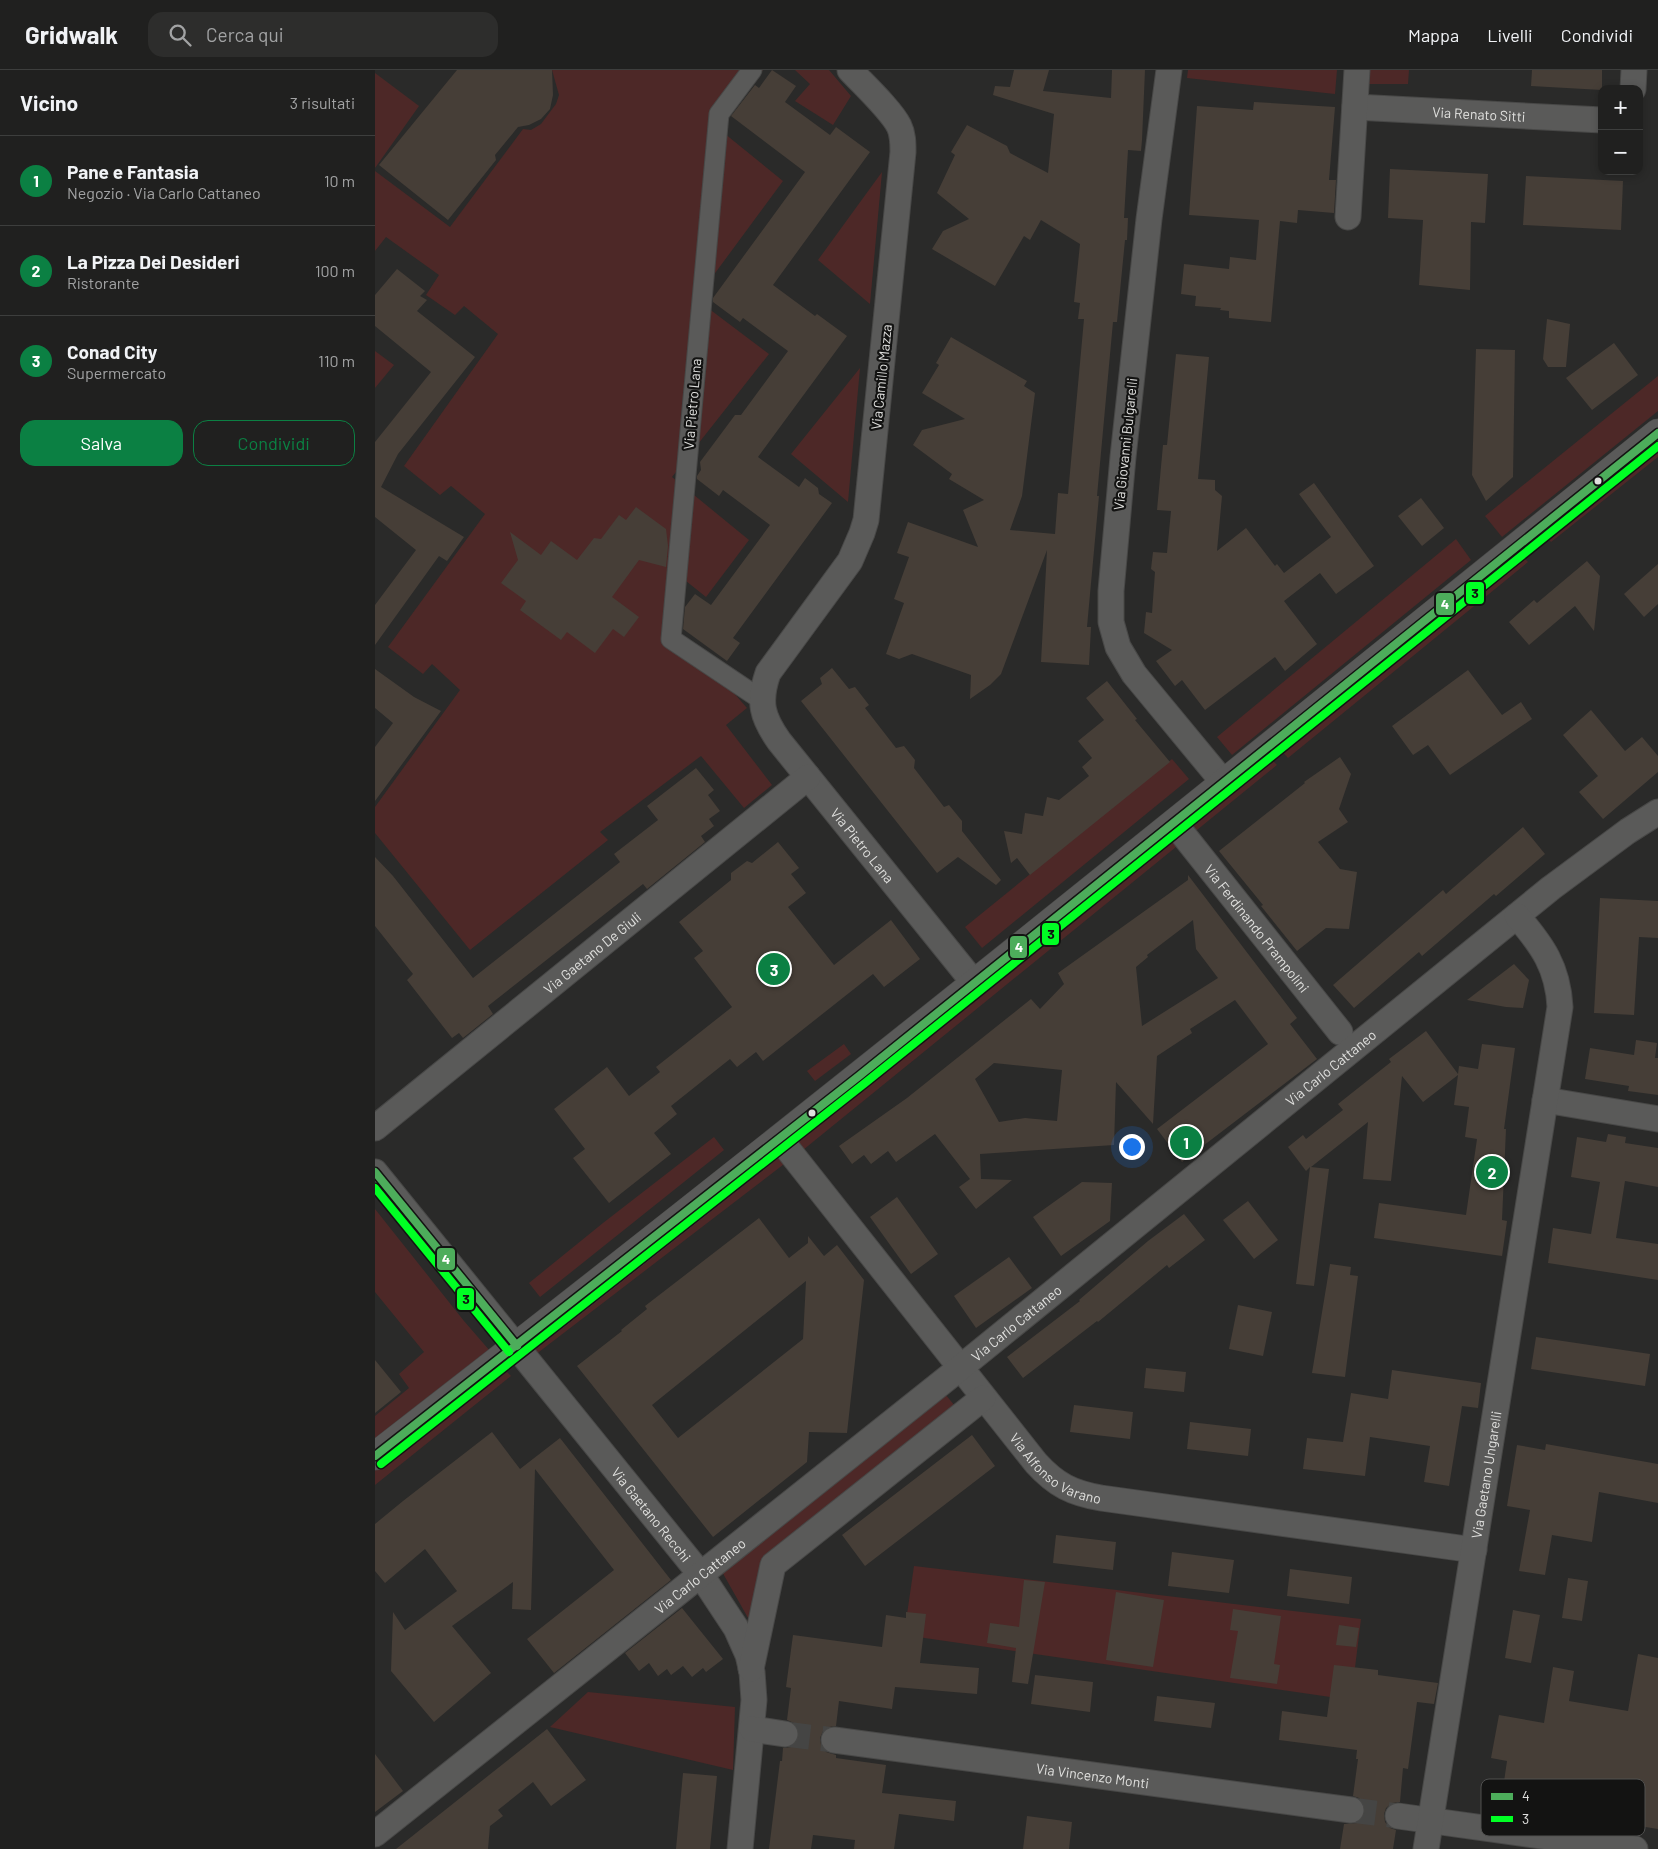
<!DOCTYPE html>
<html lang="it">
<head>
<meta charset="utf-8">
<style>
	body { margin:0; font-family:Barlow,sans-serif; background:#2d2d2c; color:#f1f3f6 }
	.controls { position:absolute; right:15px; top:15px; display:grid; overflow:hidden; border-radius:10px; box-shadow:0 2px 8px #0003 }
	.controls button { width:45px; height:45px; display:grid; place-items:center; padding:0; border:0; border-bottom:1px solid #3d3e3d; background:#20201f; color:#f1f3f6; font:25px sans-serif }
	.you { position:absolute; left:756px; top:1076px; width:18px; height:18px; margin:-12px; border:4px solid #fff; border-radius:50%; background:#1a73e8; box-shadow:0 0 0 8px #1a73e833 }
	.badge { display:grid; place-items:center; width:32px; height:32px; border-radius:50%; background:#0b8043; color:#fff; font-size:16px; font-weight:700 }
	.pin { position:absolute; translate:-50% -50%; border:2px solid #fff; box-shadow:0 1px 5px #0006 }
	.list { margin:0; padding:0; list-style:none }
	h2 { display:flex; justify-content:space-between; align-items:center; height:65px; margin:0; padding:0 20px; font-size:21px }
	h2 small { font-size:16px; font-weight:400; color:#a2a3a4 }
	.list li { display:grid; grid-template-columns:32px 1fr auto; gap:15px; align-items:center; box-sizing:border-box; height:90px; padding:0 20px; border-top:1px solid #3d3e3d }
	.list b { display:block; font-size:19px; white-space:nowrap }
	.list p { margin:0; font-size:16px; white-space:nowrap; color:#a2a3a4 }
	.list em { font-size:16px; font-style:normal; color:#a2a3a4 }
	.actions { display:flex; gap:10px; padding:15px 20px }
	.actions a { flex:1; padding:11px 0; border:1px solid #0b8043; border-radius:15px; text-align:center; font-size:18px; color:#0b8043 }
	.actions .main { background:#0b8043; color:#fff }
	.icon { flex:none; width:28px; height:28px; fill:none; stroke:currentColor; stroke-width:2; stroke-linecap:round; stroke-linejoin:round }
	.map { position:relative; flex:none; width:1283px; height:1779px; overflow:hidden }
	header { display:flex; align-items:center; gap:30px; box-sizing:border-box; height:70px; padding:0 25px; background:#20201f; border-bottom:1px solid #3d3e3d }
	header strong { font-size:24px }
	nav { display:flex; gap:28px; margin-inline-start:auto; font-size:18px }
	.search { width:350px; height:45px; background:#2d2d2c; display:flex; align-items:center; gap:12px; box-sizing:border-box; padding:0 18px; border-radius:15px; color:#a2a3a4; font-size:19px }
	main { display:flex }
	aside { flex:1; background:#20201f }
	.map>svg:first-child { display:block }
	.green { fill:#4d2827 }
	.building { fill:#463e37; fill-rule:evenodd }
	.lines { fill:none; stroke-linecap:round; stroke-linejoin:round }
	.minor-tunnel { stroke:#454544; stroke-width:25; stroke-dasharray:25 12; stroke-linecap:butt }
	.pedestrian-casing { stroke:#484847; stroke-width:21 }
	.minor-casing { stroke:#484847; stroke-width:27 }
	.tertiary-casing { stroke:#484847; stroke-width:29 }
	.pedestrian { stroke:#5a5a59; stroke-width:19 }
	.minor { stroke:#5a5a59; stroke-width:25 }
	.tertiary { stroke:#5a5a59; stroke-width:28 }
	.bus-1-casing { stroke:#131312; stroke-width:11 }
	.bus-2-casing { stroke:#131312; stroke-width:11 }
	.bus-1 { stroke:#4dad5b; stroke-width:8 }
	.bus-2 { stroke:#00ff24; stroke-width:8 }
	.bus-dot { fill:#e0e0de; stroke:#131312; stroke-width:2 }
	.labels { text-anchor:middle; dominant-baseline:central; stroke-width:4.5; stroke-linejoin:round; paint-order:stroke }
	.street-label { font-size:14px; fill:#e0e0de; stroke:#131312 }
	.key { fill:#131312; stroke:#50504f; stroke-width:1 }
	.key-label { font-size:14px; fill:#e0e0de }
	.line-badge { stroke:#131312; stroke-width:2 }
	.badge-label { font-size:14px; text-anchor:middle; font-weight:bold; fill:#fff }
	.pale-badge-label { font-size:14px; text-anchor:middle; font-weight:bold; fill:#111 }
</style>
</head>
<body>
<header>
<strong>Gridwalk</strong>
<div class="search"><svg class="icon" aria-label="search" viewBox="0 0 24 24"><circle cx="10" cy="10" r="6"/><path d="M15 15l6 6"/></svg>Cerca qui</div>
<nav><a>Mappa</a><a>Livelli</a><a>Condividi</a></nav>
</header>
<main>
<aside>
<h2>Vicino<small>3 risultati</small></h2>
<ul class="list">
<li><span class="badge">1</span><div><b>Pane e Fantasia</b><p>Negozio · Via Carlo Cattaneo</p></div><em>10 m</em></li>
<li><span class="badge">2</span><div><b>La Pizza Dei Desideri</b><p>Ristorante</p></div><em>100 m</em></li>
<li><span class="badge">3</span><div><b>Conad City</b><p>Supermercato</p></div><em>110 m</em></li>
</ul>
<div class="actions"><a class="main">Salva</a><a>Condividi</a></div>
</aside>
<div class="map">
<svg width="1283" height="1779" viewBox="0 0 1283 1779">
	<rect width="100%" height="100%" fill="#2a2a29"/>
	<g class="green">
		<polygon points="177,0 388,0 339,55 408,111 321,229 394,284 297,407 374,470 331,527 306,507 292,577 358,622 372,638 351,655 397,715 369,738 326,686 225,762 233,770 95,880 0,763 0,737 85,620 57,594 48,604 13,577 110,444 76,416 65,425 29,396 123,264 89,236 80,245 51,225 64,205 11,167 0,181 0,101 75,157 148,59 156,60 166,54 181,34 184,25"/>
		<polygon points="420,0 454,0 476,26 458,55 420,31 435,14"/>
		<polygon points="813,0 962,0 960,24 812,8"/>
		<polygon points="995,0 1034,0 1033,14 994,14"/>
		<polygon points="0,3 44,36 0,98"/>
		<polygon points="507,102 495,234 443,190"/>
		<polygon points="0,281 19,295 0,318"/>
		<polygon points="485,298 473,432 416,384"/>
		<polygon points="1283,306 1283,341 1127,467 1110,446"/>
		<polygon points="1283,372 1283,387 1176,472 1169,464"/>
		<polygon points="1081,469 1096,490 857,685 842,667"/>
		<polygon points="1143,482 1153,492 913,688 903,677"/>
		<polygon points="893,686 902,695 428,1080 419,1069"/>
		<polygon points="797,689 814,709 607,878 590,857"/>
		<polygon points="469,974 476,984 440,1011 432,1001"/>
		<polygon points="339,1067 349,1080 165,1227 154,1213 228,1153"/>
		<polygon points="402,1082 413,1091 160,1285 155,1278"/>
		<polygon points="0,1139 89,1251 115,1281 0,1371 0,1346 34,1318 24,1304 49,1282 0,1222"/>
		<polygon points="127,1297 136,1306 0,1415 0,1396"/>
		<polygon points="566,1319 584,1341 394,1490 377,1555 346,1500"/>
		<polygon points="539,1496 986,1549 976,1630 529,1565"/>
		<polygon points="213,1622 360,1637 358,1700 175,1657"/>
	</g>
	<g class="building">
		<polygon points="82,0 177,0 178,25 175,39 166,49 154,55 143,57 120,85 121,90 73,150 4,95"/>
		<polygon points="397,0 421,16 410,32 455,65 461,57 495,82 398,215 440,246 442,244 472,266 383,387 424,417 430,408 443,418 444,424 457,433 358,568 365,573 352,591 308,559 310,537 320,524 336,535 395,455 348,420 344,426 322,409 322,406 326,400 325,392 360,345 366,345 413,281 368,248 365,252 338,232 338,228 430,102 356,46 380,15 384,18"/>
		<polygon points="639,0 674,0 668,21 736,28 737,0 770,0 767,70 766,81 753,80 749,148 753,148 752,170 750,170 742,252 738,252 722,426 724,426 712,557 716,557 714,595 666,592 672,480 626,604 615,615 595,629 596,605 537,584 524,589 511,584 529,533 519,529 534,487 522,483 533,452 603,477 588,440 609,430 574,409 577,404 538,375 547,360 590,349 547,323 564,295 561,293 576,267 652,311 649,316 660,323 647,426 635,460 680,464 683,423 693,424 709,249 703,249 705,233 699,232 705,174 666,150 655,170 649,166 620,216 557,179 568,161 594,149 562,123 580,85 576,82 592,55 632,76 635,83 673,103 679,44 618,25 620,16 635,17"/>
		<polygon points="1157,0 1227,0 1227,20 1156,16"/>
		<polygon points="879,32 960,37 954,110 961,110 959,143 923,140 922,153 905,151 896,252 854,248 854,241 845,240 846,238 820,236 821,226 806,224 809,194 854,199 855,187 881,190 884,150 814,145 822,36 878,40"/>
		<polygon points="1015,99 1113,104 1110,153 1096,152 1095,220 1044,215 1048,150 1013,148"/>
		<polygon points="1151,106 1248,111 1246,160 1148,155"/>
		<polygon points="22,199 50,221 45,226 52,230 42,241 100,287 23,384 6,417 89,467 72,491 64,486 0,575 0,535 41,480 0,447 0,372 56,302 0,256 0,225"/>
		<polygon points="1172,249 1195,254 1191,297 1173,297 1168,289"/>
		<polygon points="1239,273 1263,305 1217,340 1191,308"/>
		<polygon points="1101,279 1140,280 1138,407 1111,431 1097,405"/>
		<polygon points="801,284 834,287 823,409 840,410 840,420 847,426 842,481 871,458 900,496 902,494 909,503 956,467 924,424 939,413 999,496 961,524 945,503 909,531 942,574 910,601 900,587 830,640 807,610 800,616 781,591 797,580 769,563 771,542 777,543 780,502 776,499 778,482 792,483 796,441 782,440 788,375 792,375"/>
		<polygon points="1046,428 1069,458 1047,476 1023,446"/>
		<polygon points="261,437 291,459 293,476 291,497 264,490 237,527 264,547 249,567 238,559 220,583 192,562 186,570 145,540 151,531 126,513 143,490 135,462 166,485 176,471 202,490 219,468 226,469 244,445 251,450"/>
		<polygon points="1212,491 1225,506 1219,561 1200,536 1154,575 1134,552 1159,530 1162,533"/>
		<polygon points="1283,494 1283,534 1269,547 1249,524"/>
		<polygon points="457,598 474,619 480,617 494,635 490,638 521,678 529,676 540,690 539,698 569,737 574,735 587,751 587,761 626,810 621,815 583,787 562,803 426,631 447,614 445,608"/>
		<polygon points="0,599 39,627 66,641 0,731 0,677 18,653 0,638"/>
		<polygon points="1093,600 1127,645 1146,632 1157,649 1075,705 1053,675 1038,685 1017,656"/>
		<polygon points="732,611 762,649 760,650 795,692 655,805 642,788 636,793 629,761 647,764 650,743 668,746 672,727 684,730 714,706 707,697 717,688 703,671 729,650 711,628"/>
		<polygon points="1216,640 1250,681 1267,667 1283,686 1283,702 1228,749 1204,722 1223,706 1188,665"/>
		<polygon points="965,687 976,704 964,739 973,752 943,772 965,799 982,802 974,859 951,858 922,881 886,836 888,835 844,781 930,713 929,712"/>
		<polygon points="321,698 339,720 333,725 345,741 334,749 339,756 326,766 330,772 272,819 268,814 113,936 118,944 88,968 84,963 77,968 32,910 38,904 0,856 0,787 18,806 98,908 245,792 239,784 283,750 272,736"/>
		<polygon points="1148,757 1170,784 1121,826 1119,824 1047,886 1044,882 979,938 958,915 1068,820 1071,824"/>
		<polygon points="403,772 424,798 416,804 431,823 413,837 459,895 516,850 545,889 509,917 498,904 388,991 381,982 362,997 355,989 296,1036 302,1044 279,1063 296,1084 234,1133 198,1088 210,1079 179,1039 232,997 254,1026 285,1002 281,997 357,937 319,888 328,881 304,852 356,810 356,803 372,791 377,793"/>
		<path d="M813,805l109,143 -7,6 27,35 -135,103 -25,-33 111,-85 -33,-44 -45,29 2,4 -35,23 -4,68 -37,-42 -2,63 -134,9 1,25 31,1 -36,29 -17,-22 11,-8 -35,-45 -39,28 -8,-11 -17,13 -7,-9 -12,9 -13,-18 68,-48 124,-99 9,10 24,-25 -6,-11 130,-93zM818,850l3,29 22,29 -76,48 -6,-59 12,-10 -1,-2zM619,993l68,7 -5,51 -32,-3 -26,4 -24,-43z"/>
		<polygon points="1225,828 1283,831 1283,868 1264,867 1259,945 1219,943"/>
		<polygon points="1139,894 1154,910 1148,938 1131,937 1092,930"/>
		<polygon points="1051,961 1083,1004 1084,996 1103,999 1107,974 1140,978 1129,1059 1131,1059 1127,1150 1132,1151 1127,1186 999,1168 1004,1133 1091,1145 1102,1069 1090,1067 1094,1037 1079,1035 1083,1005 1048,1032 1027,1006 1016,1111 988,1109 993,1052 936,1097 954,1099 939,1216 921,1214 935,1097 931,1101 913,1077 928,1065 931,1069 968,1040 963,1034 1016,992 1014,989"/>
		<polygon points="1261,970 1282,973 1280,988 1283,988 1283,1025 1253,1021 1254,1016 1210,1009 1215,978 1259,985"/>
		<polygon points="1233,1064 1251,1067 1250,1073 1283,1078 1283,1117 1250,1111 1241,1168 1283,1174 1283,1210 1173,1193 1178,1158 1216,1164 1225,1112 1196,1107 1202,1067 1231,1072"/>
		<polygon points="707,1112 737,1113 735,1151 686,1186 658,1147"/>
		<polygon points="522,1127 563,1184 536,1204 495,1147"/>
		<polygon points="873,1131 903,1170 879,1189 848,1150"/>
		<polygon points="809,1144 830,1170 794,1198 792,1195 723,1252 722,1251 648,1308 632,1287 705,1231 704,1230 773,1171"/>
		<path d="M384,1148l30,40 19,-15v-7l16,20 13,-11 27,35 -17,153 -38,-1 -2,30 -94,75 -136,-171 45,-35 -1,-1 26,-21 -2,-3zM431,1211l-3,58 -125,99 -26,-33z"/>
		<polygon points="634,1187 657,1218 601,1258 579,1226"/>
		<polygon points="955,1194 976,1197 975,1205 983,1206 970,1307 937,1303"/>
		<polygon points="863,1235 897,1242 888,1286 854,1279"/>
		<polygon points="1161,1267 1275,1284 1270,1316 1156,1299"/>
		<polygon points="0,1290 26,1322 0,1343"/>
		<polygon points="771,1298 811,1302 809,1322 769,1318"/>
		<polygon points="1017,1300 1106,1313 1103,1338 1087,1336 1074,1416 1049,1412 1055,1376 995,1367 990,1406 928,1399 932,1368 968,1372 976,1323 1013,1329"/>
		<polygon points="699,1335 758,1342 755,1369 695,1362"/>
		<polygon points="815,1352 876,1359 873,1386 812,1379"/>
		<polygon points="117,1362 145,1399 185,1368 296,1510 179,1603 152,1569 239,1500 160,1399 156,1540 137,1539 138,1512 77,1556 116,1603 59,1652 16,1601 18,1542 30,1560 82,1521 50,1479 10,1513 0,1501 0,1454 28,1431"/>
		<polygon points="597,1365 620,1396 490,1496 467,1465"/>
		<polygon points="1171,1374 1283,1394 1283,1433 1224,1422 1217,1472 1177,1465 1170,1505 1144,1501 1155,1440 1132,1436 1142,1375 1170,1380"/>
		<polygon points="681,1465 741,1472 738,1500 678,1493"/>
		<polygon points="797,1482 859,1490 854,1523 793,1516"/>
		<polygon points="915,1499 977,1507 974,1534 912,1526"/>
		<polygon points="1193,1508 1213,1511 1207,1551 1187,1548"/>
		<polygon points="649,1510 670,1512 653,1614 637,1612 641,1578 612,1573 615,1553 644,1557"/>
		<polygon points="741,1522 789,1530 778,1597 731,1590"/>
		<polygon points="307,1538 348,1589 331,1602 328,1598 317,1607 308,1596 296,1605 292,1599 283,1606 274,1593 264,1601 250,1583"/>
		<polygon points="858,1539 906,1546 899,1594 905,1595 902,1614 855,1608 863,1561 855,1560"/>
		<polygon points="1138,1540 1165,1545 1156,1593 1130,1588"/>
		<polygon points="531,1542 551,1544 545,1593 604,1598 602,1624 520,1617 517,1639 464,1631 461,1656 454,1657 448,1661 445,1668 446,1675 451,1682 461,1685 461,1688 511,1695 507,1723 581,1731 579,1751 524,1744 519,1779 479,1779 480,1770 438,1765 436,1779 394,1779 405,1691 407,1691 408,1678 416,1677 421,1673 424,1666 423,1658 419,1653 412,1650 416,1618 411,1617 418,1565 507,1577 511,1545 531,1548"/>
		<polygon points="964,1555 984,1558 981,1577 961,1575"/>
		<polygon points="1263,1584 1283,1588 1283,1759 1239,1752 1241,1744 1147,1729 1146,1735 1126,1732 1132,1691 1116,1688 1124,1645 1169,1653 1178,1597 1199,1601 1194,1631 1253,1641"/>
		<polygon points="959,1595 1003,1600 1003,1605 1063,1613 1059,1634 1042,1632 1033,1699 1028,1698 1025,1732 1017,1733 1011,1738 1009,1744 1010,1752 1015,1758 1021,1760 1018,1779 965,1779 969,1754 982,1753 987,1749 990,1742 989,1734 984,1728 978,1726 983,1689 981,1689 982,1680 904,1670 907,1641 952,1647"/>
		<polygon points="660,1605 718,1612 715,1642 656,1634"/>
		<polygon points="782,1626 840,1633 836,1658 779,1651"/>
		<polygon points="172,1659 211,1710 176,1736 158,1712 123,1740 128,1746 115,1756 113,1779 21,1779"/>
		<polygon points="0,1684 28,1721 0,1742"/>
		<polygon points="308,1703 342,1706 335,1779 301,1779"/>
		<polygon points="652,1746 697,1752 694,1779 648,1779"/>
	</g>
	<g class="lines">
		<g class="minor-tunnel">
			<polyline points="410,1664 459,1670"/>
			<polyline points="976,1740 1023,1746"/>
		</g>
		<g class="pedestrian-casing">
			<polyline id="pedestrian" points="377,0 344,44 296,569 387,630"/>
		</g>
		<g class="minor-casing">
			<g id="minor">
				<path id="s1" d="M475,0c13,14 41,40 49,56 4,8 4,17 4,26l-37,368 -4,13 -12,28 -82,112c-10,29 -6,44 11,68l196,243"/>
				<polyline points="794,0 774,149 748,387 736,521 736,552 743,577 759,604 849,713"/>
				<polyline points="1258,19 1259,0"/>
				<path id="s2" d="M980,37l247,13"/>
				<polyline points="973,147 982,0"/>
				<path id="s3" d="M799,753l166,209"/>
				<polyline points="1170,1030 1283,1049"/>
				<path id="s4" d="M0,1058l433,-351"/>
				<path id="s5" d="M404,1068l257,325c20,22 36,30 65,35l373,52"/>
				<path id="s6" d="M0,1102l326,403 35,53 12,27 4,17 2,28 -14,149"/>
				<polyline points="376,1599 398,1495 608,1328"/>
				<polyline points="377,1659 410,1664"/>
				<path id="s7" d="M459,1670l517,70"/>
				<polyline points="1023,1746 1260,1779"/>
				<path id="s8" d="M0,1764l585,-466 591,-480 77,-57 30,-19"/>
				<path id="s9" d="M1051,1779l134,-842c-2,-40 -18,-62 -43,-91"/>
			</g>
		</g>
		<g class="tertiary-casing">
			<path id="tertiary" d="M0,1386c433,-335 857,-680 1283,-1023"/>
		</g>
		<use href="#pedestrian" class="pedestrian"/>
		<use href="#minor" class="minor"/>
		<use href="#tertiary" class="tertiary"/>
		<g class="bus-1-casing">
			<g id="bus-1">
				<polyline points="0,1102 142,1276"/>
				<polyline points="0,1386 484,1006 1283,363"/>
			</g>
		</g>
		<g class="bus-2-casing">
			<g id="bus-2">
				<polyline points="0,1118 134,1282"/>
				<polyline points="6,1394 490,1013 1283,376"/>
			</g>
		</g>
		<use href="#bus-1" class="bus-1"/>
		<use href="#bus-2" class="bus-2"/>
	</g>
	<g class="bus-dot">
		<circle cx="1223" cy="411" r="4.5"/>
		<circle cx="437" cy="1043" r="4.5"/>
	</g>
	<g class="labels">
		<g class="street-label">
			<text stroke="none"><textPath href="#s2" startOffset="124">Via Renato Sitti</textPath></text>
			<text transform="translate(506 307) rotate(-84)">Via Camillo Mazza</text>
			<text transform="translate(317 334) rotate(-85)">Via Pietro Lana</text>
			<text transform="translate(750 374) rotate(-84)">Via Giovanni Bulgarelli</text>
			<text stroke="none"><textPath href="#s1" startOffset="860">Via Pietro Lana</textPath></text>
			<text stroke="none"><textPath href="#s3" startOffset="134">Via Ferdinando Prampolini</textPath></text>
			<text stroke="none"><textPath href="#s4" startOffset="279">Via Gaetano De Giuli</textPath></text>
			<text stroke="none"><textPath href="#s8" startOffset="1225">Via Carlo Cattaneo</textPath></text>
			<text stroke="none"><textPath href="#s8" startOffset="820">Via Carlo Cattaneo</textPath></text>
			<text stroke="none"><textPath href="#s5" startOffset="434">Via Alfonso Varano</textPath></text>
			<text stroke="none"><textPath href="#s9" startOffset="379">Via Gaetano Ungarelli</textPath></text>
			<text stroke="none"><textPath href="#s6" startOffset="440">Via Gaetano Recchi</textPath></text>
			<text stroke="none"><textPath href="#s8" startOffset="415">Via Carlo Cattaneo</textPath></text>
			<text stroke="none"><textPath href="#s7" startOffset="261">Via Vincenzo Monti</textPath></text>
		</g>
	</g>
	<rect x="1106" y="1709" width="164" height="57" rx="8" class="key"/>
	<rect x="1116" y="1723" width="22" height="7" fill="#4dad5b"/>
	<rect x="1116" y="1746" width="22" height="6" fill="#00ff24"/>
	<g class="key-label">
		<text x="1147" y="1731">4</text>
		<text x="1147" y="1754">3</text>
	</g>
	<g class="line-badge">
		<rect x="1090" y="511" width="20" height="24" rx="5" fill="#00ff24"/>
		<rect x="1060" y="522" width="20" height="24" rx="5" fill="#4dad5b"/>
		<rect x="666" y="852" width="19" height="24" rx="5" fill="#00ff24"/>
		<rect x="634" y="865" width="19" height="24" rx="5" fill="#4dad5b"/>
		<rect x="61" y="1177" width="20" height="24" rx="5" fill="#4dad5b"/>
		<rect x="81" y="1217" width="19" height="24" rx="5" fill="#00ff24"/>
	</g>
	<g class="badge-label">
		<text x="1070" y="539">4</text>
		<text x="644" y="882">4</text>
		<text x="71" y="1194">4</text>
	</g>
	<g class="pale-badge-label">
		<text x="1100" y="528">3</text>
		<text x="676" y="869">3</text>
		<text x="91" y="1234">3</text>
	</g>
</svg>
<div class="controls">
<button>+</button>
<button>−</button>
</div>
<div class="you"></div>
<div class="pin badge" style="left:811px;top:1072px">1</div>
<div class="pin badge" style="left:1117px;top:1102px">2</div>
<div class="pin badge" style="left:399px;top:899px">3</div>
</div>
</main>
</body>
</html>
